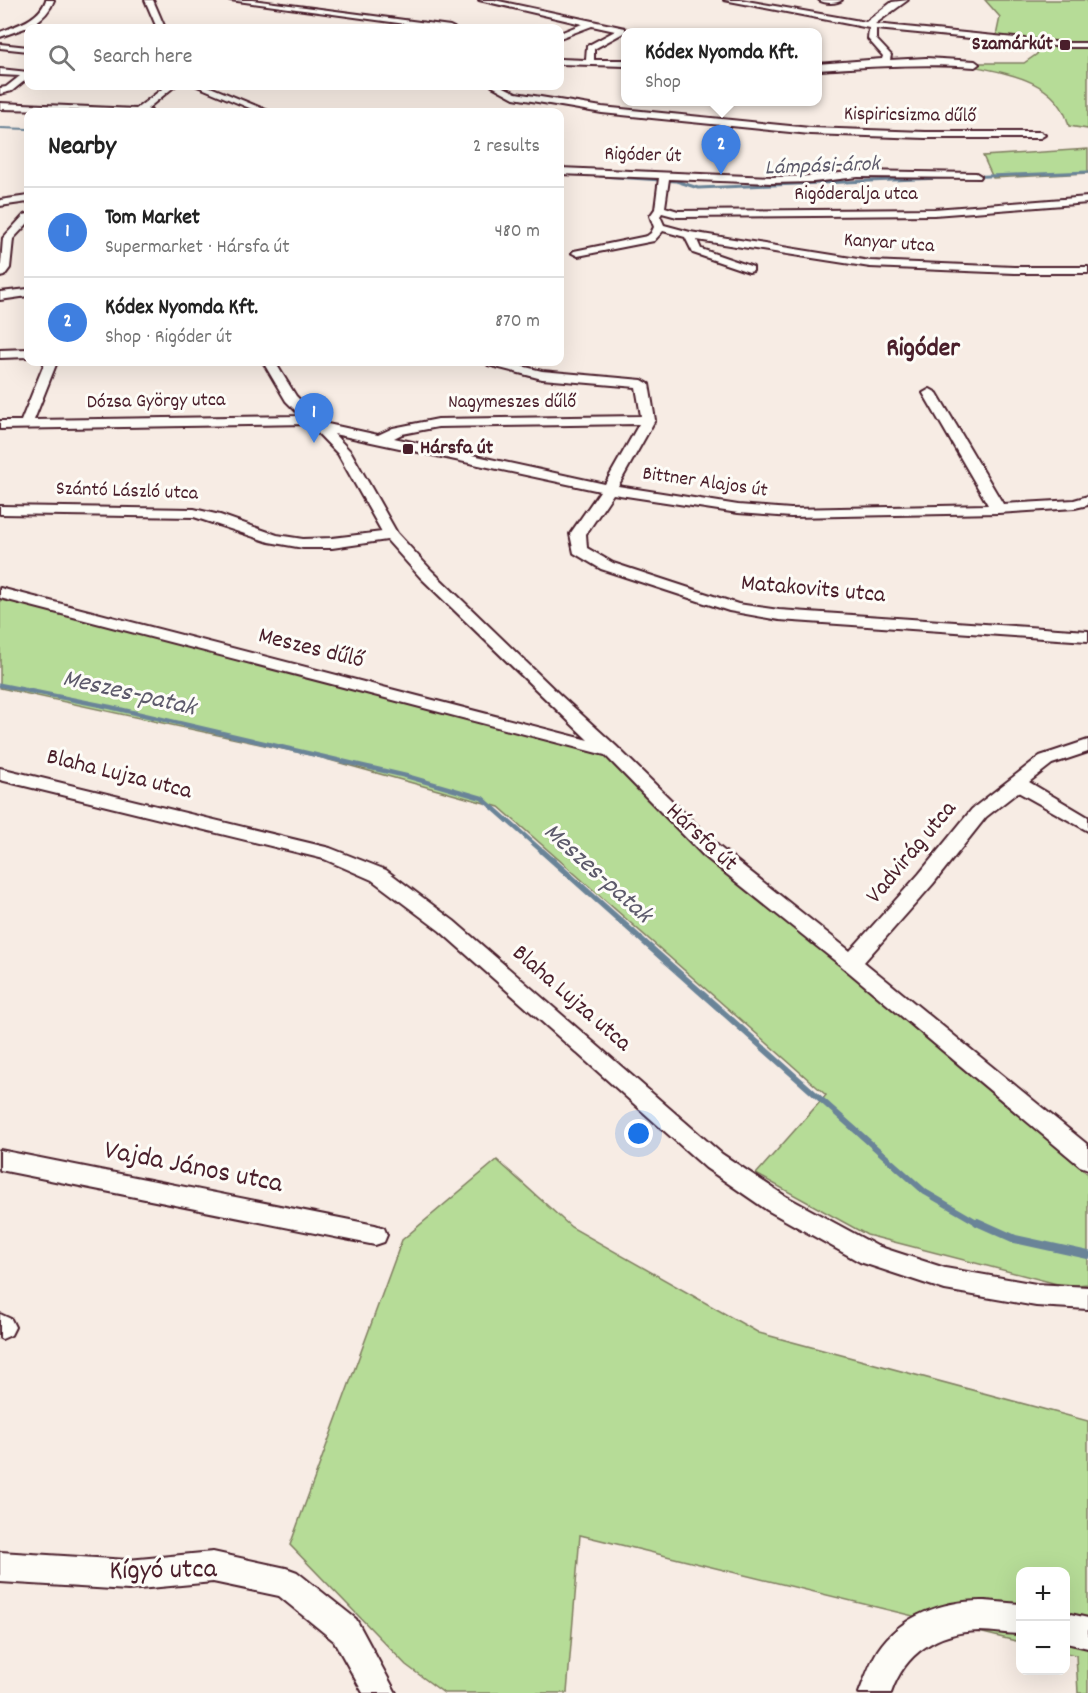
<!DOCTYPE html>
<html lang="en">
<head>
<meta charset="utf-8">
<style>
	body { margin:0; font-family:Dekko,sans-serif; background:#f2f2f2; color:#222 }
	.controls { position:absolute; right:18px; bottom:18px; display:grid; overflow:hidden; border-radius:12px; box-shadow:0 6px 24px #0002 }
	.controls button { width:54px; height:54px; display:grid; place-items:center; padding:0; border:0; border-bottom:2px solid #e0e0e0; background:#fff; color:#222; font:30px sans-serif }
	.you { position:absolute; left:639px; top:1134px; width:21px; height:21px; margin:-15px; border:4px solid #fff; border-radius:50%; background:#1a73e8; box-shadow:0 0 0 9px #1a73e833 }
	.badge { display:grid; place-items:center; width:39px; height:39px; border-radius:50%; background:#4a1f2b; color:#fff; font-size:20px; font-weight:700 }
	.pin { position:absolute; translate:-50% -50px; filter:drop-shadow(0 2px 3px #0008) }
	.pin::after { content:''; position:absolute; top:32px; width:21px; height:18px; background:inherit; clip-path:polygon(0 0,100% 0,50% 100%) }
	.popup { position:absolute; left:621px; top:28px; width:201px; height:78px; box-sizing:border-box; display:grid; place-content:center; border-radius:12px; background:#fff; filter:drop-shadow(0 2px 4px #0005); font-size:20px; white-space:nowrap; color:#767676 }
	.popup b { font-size:22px; color:#222 }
	.popup::after { content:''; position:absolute; left:50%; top:100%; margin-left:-12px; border:12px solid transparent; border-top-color:#fff }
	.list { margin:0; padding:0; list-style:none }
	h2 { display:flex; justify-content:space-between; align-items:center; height:78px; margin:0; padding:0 24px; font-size:26px }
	h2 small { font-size:20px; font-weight:400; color:#767676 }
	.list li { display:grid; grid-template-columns:39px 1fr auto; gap:18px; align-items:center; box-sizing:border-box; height:90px; padding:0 24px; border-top:2px solid #e0e0e0 }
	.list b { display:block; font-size:22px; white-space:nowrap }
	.list p { margin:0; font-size:20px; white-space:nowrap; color:#767676 }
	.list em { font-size:20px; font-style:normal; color:#767676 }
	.icon { flex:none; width:33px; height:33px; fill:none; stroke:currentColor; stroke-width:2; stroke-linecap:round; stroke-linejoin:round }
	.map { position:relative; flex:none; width:1088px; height:1693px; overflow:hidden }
	.search { position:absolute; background:#fff; box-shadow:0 6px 24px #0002; left:24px; top:24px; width:540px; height:66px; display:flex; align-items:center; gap:15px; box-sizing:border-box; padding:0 21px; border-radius:12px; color:#767676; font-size:22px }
	.panel { position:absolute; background:#fff; box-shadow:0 6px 24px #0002; left:24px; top:108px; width:540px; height:258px; border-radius:12px }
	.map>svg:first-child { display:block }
	.green { fill:#b6dc97; stroke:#807e61; stroke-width:1.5 }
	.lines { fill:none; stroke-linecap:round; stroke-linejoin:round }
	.stream-far4 { stroke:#6b8498; stroke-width:2 }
	.stream-far3 { stroke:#6b8498; stroke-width:3 }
	.stream-far2 { stroke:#6b8498; stroke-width:4.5 }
	.stream-far1 { stroke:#6b8498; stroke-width:6 }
	.stream { stroke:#6b8498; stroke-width:8 }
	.minor-casing { stroke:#4a1f2b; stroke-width:4 }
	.minor { fill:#fdfcf7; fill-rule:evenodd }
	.poi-dot { fill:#4a1f2b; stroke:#fdfcf7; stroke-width:2 }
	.labels { text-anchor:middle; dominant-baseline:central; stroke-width:6; stroke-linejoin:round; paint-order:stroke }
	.far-poi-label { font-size:20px; font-weight:bold; fill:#4a1f2b; stroke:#fdfcf7; text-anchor:end }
	.far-street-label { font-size:20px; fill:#4a1f2b; stroke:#fdfcf7 }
	.far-water-label { font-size:22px; font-style:italic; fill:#5d5a6b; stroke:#fdfcf7 }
	.street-label { font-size:24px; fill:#4a1f2b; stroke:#fdfcf7 }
	.far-district-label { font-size:26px; font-weight:bold; fill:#4a1f2b; stroke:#fdfcf7 }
	.water-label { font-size:26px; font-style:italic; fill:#5d5a6b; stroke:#fdfcf7 }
	.near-street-label { font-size:28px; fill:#4a1f2b; stroke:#fdfcf7 }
</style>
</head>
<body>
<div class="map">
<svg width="1088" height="1693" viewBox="0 0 1088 1693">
	<rect width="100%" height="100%" fill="#f7ece4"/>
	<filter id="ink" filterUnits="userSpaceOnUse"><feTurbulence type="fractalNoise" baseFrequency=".0167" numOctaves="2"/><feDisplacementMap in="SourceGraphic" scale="12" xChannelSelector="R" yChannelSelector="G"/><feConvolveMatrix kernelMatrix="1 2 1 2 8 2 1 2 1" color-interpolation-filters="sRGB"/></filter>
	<g filter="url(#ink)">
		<g class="green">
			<path d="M985,0h103v129l-19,-3c-12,-50 -71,-54 -113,-63h68l13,-9 3,-14 -44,-4 4,-19z"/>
			<polygon points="1088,149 1088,173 993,178 983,156"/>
			<polygon points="0,589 607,755 1088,1174 1088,1284 1065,1286 867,1235 756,1174 826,1095 499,807 315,756 0,688"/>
			<polygon points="497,1160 571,1227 759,1333 1088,1421 1088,1693 1078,1693 1076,1655 1066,1653 1066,1572 1020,1572 1020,1642 580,1535 567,1693 444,1693 406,1665 290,1545 402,1240"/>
		</g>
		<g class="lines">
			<polyline class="stream-far4" points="0,128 28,129"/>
			<polyline class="stream-far3" points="600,176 676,181 698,188 1088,172"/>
			<polyline class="stream-far2" points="0,685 110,707 406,776 482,798 543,852"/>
			<polyline class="stream-far1" points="542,851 925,1192 980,1224"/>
			<polyline class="stream" points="977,1222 1015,1239 1088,1255"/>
			<g class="minor-casing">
				<g id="minor">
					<path d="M46,0h8c-4,11 -11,18 -21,24l19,2 4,2h-31l-25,9v-5c17,-7 39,-12 46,-32z"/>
					<polygon points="145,0 153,0 165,28 157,28"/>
					<polygon points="230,0 252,0 450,26 454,28 435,28"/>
					<polygon points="479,0 494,0 625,28 625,32 594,49 594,60 625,60 625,66 560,64 560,59 586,60 587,46 615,31 592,26 560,38 560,33 582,24"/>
					<path d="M724,0h17l125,22 26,-20 16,-2 -33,24 190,19h23v4h-23l-189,-18v10l15,16 -1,5 36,-2 49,3 4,3 -4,3c-53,-4 -105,0 -158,3v-6l65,-5 1,-3 -15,-17 1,-11z"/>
					<path d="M819,0h23c-5,4 -18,4 -23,0z"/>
					<polygon points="0,44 28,47 28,51 0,48"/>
					<polygon points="0,69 28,72 28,78 12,91 0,94 0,88 6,87 20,76 0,75"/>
					<polygon points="166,86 175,86 147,109 153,112 0,109 0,103 136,109"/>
					<polygon points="197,86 208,86 271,112 259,112"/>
					<polygon points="492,86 502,86 516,93 602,107 810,128 925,132 1040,132 1045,135 1040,138 925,138 810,134 602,113 514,98"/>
					<polygon points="560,168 772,177 813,176 858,171 976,173 981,176 980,178 858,177 813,182 772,183 669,179 665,207 678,211 934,209 1088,197 1088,203 934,215 677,217 662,213 660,216 664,225 690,232 870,261 1014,267 1088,267 1088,273 1014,273 870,267 697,240 701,249 753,267 753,271 749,272 693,253 685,237 663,231 654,241 578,256 572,253 574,251 647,236 651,233 654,227 650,216 655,209 659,178 560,174"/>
					<polygon points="28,196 28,202 0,206 0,200"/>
					<polygon points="28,214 28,223 13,239 10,268 4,276 0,277 3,238 24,215"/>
					<polygon points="28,289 28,296 0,300 0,292"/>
					<polygon points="28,349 28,357 0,358 0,350"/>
					<path d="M45,362h12l-23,58 267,-4 -15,-15 -23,-39h12l21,34 27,27 55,12 15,-7 45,-9 203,-3 -5,-29 -94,-8 -54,-14 -2,-3h19l37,9 100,9 7,4 6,36 -37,66 120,19 53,4 197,-4 -65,-112 7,-4 7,4 66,111 71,-4 14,-4v9l-13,3 -77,5 -207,4 -53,-4 -125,-19 -27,40 1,14 26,15 125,41 41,6 309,21v10l-309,-21 -50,-9 -128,-42 -27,-16 -4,-19 30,-43 -266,-57 17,18 46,81 35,38 128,124 56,51 102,100 132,105 69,-77 53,-65 68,-53 48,-16v12l-36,12 -23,18 59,35v14l-70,-39 -32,25 -53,67 -69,78 224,183v24l-8,-3 -236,-198 -140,-112 -99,-101 -605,-157v-10l588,152 -168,-163 -33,-37 -55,8h-29l-34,-6 -75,-25 -194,-3v-8l194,3 26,6 57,20 26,4 29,-1 50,-6 -44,-78 -29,-30 -309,5v-8h21zM639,424l-34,60 -211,-46 8,-4 36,-7z"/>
					<polygon points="0,768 330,848 386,870 454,921 722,1154 785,1196 877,1246 945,1268 1036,1284 1088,1287 1088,1309 1036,1306 945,1290 860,1262 767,1210 706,1168 440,931 372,880 324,859 0,780"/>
					<polygon points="0,1150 375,1225 384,1228 387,1235 384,1242 375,1245 0,1170"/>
					<polygon points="0,1314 11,1319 15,1327 11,1335 2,1339 0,1338"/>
					<polygon points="0,1552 128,1560 213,1552 286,1568 297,1572 356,1619 396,1693 363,1693 334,1641 279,1596 213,1582 128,1590 0,1582"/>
					<path d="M985,1601l35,3v30c-13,0 -27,-3 -41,-3 -42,1 -74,22 -88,62h-32c6,-15 11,-30 19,-43 23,-35 67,-50 107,-49z"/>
					<polygon points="1066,1613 1088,1618 1088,1648 1066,1643"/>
				</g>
			</g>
			<use href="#minor" class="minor"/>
		</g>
	</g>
	<g class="poi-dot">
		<rect x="1059" y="39" width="12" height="12" rx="3"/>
		<rect x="402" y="443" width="12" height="12" rx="3"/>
	</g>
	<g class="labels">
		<g class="far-poi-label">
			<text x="1053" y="45">Szamárkút</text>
			<text x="420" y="449" text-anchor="start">Hársfa út</text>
		</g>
		<g class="far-street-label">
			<text transform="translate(910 116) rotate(1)">Kispiricsizma dűlő</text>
			<text transform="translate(643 156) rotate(2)">Rigóder út</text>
			<text x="856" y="195">Rigóderalja utca</text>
			<text transform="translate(889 244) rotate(4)">Kanyar utca</text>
			<text transform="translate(156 402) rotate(-1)">Dózsa György utca</text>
			<text x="512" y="403">Nagymeszes dűlő</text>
			<text transform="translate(705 483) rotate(8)">Bittner Alajos út</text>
			<text transform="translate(127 492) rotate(2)">Szántó László utca</text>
		</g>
		<g class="far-water-label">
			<text transform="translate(822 167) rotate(-2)">Lámpási-árok</text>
		</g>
		<g class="street-label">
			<text transform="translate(813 590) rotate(5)">Matakovits utca</text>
			<text transform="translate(311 649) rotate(14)">Meszes dűlő</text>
			<text transform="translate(119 775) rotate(14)">Blaha Lujza utca</text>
			<text transform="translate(701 838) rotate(43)">Hársfa út</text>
			<text transform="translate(912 853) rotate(-50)">Vadvirág utca</text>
			<text transform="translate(571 999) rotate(41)">Blaha Lujza utca</text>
		</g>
		<g class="far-district-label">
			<text x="923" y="349">Rigóder</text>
		</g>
		<g class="water-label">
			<text transform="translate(129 694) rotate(13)">Meszes-patak</text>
			<text transform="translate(597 874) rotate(42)">Meszes-patak</text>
		</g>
		<g class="near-street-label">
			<text transform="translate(193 1169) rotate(11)">Vajda János utca</text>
			<text transform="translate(163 1572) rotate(-1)">Kígyó utca</text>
		</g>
	</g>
</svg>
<div class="controls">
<button>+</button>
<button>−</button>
</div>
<div class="you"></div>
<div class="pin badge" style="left:314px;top:443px;background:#3f7fe0">1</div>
<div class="pin badge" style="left:721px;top:175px;background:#3f7fe0">2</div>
<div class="popup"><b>Kódex Nyomda Kft.</b>Shop</div>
<div class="search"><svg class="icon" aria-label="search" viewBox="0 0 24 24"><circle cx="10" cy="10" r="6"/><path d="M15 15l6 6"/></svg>Search here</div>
<section class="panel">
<h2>Nearby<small>2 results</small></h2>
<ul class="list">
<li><span class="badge" style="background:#3f7fe0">1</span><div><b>Tom Market</b><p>Supermarket · Hársfa út</p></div><em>480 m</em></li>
<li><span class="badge" style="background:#3f7fe0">2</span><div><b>Kódex Nyomda Kft.</b><p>Shop · Rigóder út</p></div><em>870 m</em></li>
</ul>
</section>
</div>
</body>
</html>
